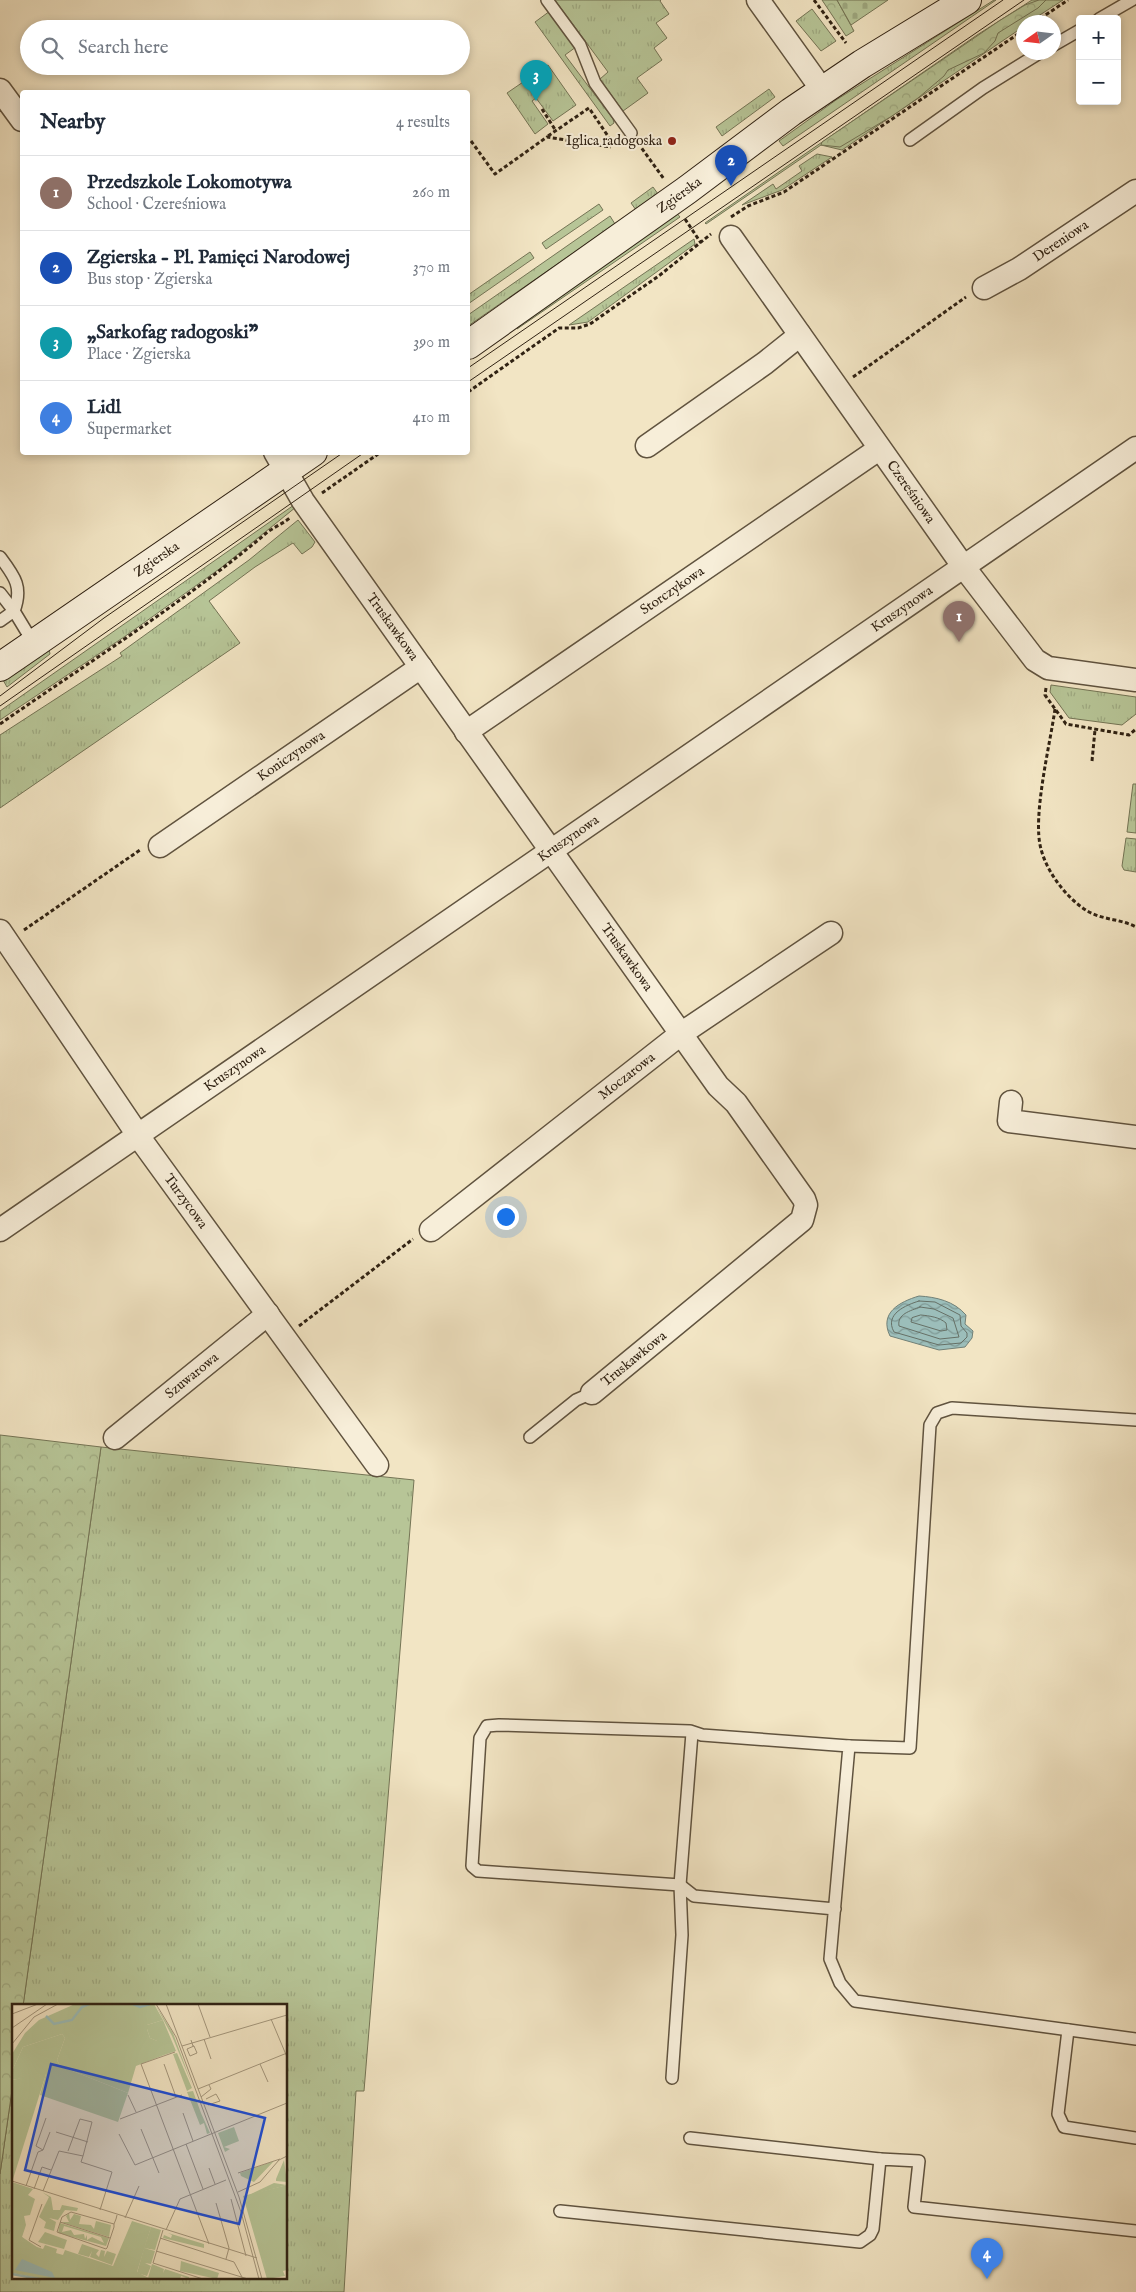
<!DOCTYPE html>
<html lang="en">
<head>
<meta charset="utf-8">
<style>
	body { margin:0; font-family:"IM FELL English",serif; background:#f2f2f3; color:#1f2937 }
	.controls { position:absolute; right:15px; top:15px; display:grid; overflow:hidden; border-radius:5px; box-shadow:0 2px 8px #0003 }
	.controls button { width:45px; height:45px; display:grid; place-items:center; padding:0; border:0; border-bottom:1px solid #e0e1e3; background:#fff; color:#1f2937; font:25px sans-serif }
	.compass { position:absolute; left:1016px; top:15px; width:45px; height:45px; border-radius:50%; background:#fff; box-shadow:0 2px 8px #0003; rotate:256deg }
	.you { position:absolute; left:505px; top:1216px; width:18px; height:18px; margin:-12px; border:4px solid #fff; border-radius:50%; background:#1a73e8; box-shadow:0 0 0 8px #1a73e833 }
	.badge { display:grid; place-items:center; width:32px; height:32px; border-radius:50%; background:#d93025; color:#fff; font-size:16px; font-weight:700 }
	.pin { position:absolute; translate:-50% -41px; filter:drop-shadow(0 1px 2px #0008) }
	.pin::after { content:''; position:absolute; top:26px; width:18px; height:15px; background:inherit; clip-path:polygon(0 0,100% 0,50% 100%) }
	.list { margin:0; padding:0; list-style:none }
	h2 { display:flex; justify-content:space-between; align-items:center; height:65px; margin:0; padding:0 20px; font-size:21px }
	h2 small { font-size:16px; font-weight:400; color:#747a83 }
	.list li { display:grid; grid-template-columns:32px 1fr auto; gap:15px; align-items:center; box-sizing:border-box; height:75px; padding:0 20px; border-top:1px solid #e0e1e3 }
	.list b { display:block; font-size:19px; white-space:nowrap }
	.list p { margin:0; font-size:16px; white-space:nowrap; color:#747a83 }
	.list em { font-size:16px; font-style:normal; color:#747a83 }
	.icon { flex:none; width:28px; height:28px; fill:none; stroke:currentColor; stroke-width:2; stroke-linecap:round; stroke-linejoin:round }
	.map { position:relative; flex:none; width:1136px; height:2292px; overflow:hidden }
	.search { position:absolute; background:#fff; box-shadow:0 2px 8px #0003; left:20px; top:20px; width:450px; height:55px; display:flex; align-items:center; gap:12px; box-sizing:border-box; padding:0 18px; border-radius:28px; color:#747a83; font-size:19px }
	.panel { position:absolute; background:#fff; box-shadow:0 2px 8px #0003; left:20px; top:90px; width:450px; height:365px; border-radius:5px }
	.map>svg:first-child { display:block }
	.grass { fill:url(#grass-tufts); stroke:#747455 }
	.forest { fill:url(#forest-crowns); stroke:#747455 }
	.cemetery { fill:url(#cemetery-stones); stroke:#747455 }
	.water { fill:url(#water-waves); stroke:#718077 }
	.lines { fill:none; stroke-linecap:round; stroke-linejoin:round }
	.shore { stroke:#667066; stroke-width:1 }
	.service-casing { stroke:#60533f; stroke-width:14 }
	.minor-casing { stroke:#60533f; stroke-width:25 }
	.secondary-casing { stroke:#302213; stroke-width:30 }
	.path { stroke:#302213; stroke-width:3; stroke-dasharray:4 2.5; stroke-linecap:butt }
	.service { stroke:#f7eed9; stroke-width:11 }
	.minor { stroke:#f7eed9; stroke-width:22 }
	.secondary { stroke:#f7eed9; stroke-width:28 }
	.tram { stroke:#302213; stroke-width:1 }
	.poi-dot { fill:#8f2418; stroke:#f7eed9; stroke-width:2 }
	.labels { text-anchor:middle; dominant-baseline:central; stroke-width:4; stroke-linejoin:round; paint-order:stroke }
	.poi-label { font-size:14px; fill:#302213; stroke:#f7eed9; text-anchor:end }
	.street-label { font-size:14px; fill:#302213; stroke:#f7eed9 }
	.inset-river { fill:none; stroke:#9cbeba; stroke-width:2.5 }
	.inset-road { fill:none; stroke:#a4977d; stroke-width:1 }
	.view { fill:#1d4ed8; fill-opacity:0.15; stroke:#1d4ed8; stroke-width:2.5 }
	.inset-edge { fill:none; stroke:#302213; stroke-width:2.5 }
</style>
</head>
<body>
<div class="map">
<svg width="1136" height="2292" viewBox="0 0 1136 2292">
	<defs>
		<pattern id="grass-tufts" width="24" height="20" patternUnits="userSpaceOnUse" patternTransform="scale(1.25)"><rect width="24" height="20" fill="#b7c597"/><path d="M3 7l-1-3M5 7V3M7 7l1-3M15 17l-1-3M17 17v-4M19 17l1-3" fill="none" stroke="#9ea981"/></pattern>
		<pattern id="forest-crowns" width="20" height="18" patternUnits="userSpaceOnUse" patternTransform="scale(1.25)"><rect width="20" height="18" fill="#b7c597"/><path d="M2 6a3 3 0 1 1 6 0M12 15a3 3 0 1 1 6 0" fill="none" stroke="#9ea981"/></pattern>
		<pattern id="cemetery-stones" width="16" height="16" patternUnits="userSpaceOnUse" patternTransform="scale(1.25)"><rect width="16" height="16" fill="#b7c597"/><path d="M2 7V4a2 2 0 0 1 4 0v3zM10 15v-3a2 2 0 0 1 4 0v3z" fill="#9ea981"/></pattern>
		<pattern id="water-waves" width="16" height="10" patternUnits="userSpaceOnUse" patternTransform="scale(1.25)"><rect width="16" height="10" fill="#9cbeba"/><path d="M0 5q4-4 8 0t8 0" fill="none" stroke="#809a96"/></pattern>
	</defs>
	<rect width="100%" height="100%" fill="#f2e5c4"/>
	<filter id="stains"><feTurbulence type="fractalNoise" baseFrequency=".004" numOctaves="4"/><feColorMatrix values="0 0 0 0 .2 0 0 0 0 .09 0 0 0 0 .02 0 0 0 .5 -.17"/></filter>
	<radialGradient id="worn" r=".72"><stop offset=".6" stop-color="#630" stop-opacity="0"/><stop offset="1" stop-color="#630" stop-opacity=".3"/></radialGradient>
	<g class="grass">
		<polygon points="555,0 661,0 660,1 669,14 656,23 667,38 654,48 662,60 637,78 648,93 623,111 600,79 608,72"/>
		<polygon points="994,0 996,0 783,146 779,141 836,100"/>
		<polygon points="1032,0 1063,0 1029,22 1024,22 1023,27 842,150 821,145 706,224 705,223 977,35"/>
		<polygon points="812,9 836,41 821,51 796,21"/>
		<polygon points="550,11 576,47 565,55 613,119 614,123 610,126 535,22"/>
		<polygon points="548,65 576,105 553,121 536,98 532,101 548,124 535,134 507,93"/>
		<polygon points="769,89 775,97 722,136 716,127"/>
		<polygon points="817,154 832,157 782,190 742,205 773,184 776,189 802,171 799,166"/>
		<polygon points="653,187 658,194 636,210 631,203"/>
		<polygon points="599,204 603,210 546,249 542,243"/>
		<polygon points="675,211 680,217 517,329 522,323"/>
		<polygon points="610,216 615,224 468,326 468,315"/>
		<polygon points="694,239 695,244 588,322 569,325"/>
		<polygon points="530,252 534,258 468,304 468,295"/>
		<polygon points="294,505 296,507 222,567 124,637 0,720 0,711"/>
		<polygon points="298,520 315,542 312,547 302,554 293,543 255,567 209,601 240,643 0,808 0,735 122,656 120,653 249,560"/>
		<polygon points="49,649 50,654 7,687 3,680"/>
		<polygon points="1051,685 1136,697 1136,714 1122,725 1069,718 1050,692"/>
		<polygon points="1133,784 1136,784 1136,833 1127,832"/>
		<polygon points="1126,838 1136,839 1136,872 1124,870 1122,866"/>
		<polygon points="101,1447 414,1480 364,2091 356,2091 344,2292 0,2292 0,2174 14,2076 14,2278 286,2278 286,2006 23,2006"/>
	</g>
	<g class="forest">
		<polygon points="822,0 837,0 854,31 846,36"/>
		<polygon points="1039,0 1046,0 1038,8 998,33 995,41 984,53 948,70 944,76 918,98 892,116 840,147 821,145 822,142 999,21 1025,5"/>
		<polygon points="0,1435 101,1447 23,2006 14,2006 14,2076 0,2174"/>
	</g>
	<polygon class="cemetery" points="837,0 888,0 851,25"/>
	<path class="water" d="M919,1296c17,1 35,5 47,19l-1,9 8,7 -1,7 -7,9 -26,3 -49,-14c-11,-23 9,-34 29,-40z"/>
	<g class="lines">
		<g class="shore">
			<path d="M919,1301l16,1 25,13 1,11 6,7v4l-6,6 -22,2 -45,-13c-10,-18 12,-27 25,-31z"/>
			<path d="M920,1307l14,2 19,9 6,19 -19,2 -41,-13c-2,-12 11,-15 21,-19z"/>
			<path d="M921,1315c9,1 18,2 25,8l1,7 -6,1 -30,-9 1,-4z"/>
		</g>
		<g class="service-casing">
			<g id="service">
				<polyline points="547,0 580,45 595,83 631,133"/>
				<polyline points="1099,19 1132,0"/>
				<polyline points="1054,45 1080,30"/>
				<polyline points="910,140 983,88 1041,52"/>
				<path d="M0,557c15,20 23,30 14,54"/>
				<polyline points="0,593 14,611"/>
				<polyline points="0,621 14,611 34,644"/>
				<polyline points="530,1437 576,1400 592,1393"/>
				<polyline points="849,1746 910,1748 930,1425 937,1413 952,1408 1136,1420"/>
				<polyline points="835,1909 694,1896 680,1885 478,1871 472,1866 480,1738 487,1726 499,1725 690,1731 702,1735 849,1746 830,1959 840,1983 855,2001 1136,2039"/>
				<polyline points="1068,2030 1058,2114 1064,2127 1136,2138"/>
				<polyline points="672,2078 682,1935 680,1885 692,1733"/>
				<polyline points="690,2138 880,2159"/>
				<polyline points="560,2211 860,2242 870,2235 873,2229 880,2159 919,2161 914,2207 1136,2231"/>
			</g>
		</g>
		<g class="minor-casing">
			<g id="minor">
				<polyline points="758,0 823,91"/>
				<polyline points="0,90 22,120"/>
				<path id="s1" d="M731,237l232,329 72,94 13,8 88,12"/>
				<path id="s2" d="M984,288l35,-19 117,-78"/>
				<polyline points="647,446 765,363 800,335"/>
				<path id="s3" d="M275,452l28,49 415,585 18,17 68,96 2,6 -4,15 -210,173"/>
				<path id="s4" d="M466,732l413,-283"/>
				<path id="s5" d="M160,846l261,-179"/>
				<path id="s6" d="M0,931l144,213 233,321"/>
				<polyline points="1011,1102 1009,1121 1136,1137"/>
				<path id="s7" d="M0,1230l1136,-782"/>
				<path id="s8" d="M431,1230l251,-197 149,-100"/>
				<path id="s9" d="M115,1438l153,-124"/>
			</g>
		</g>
		<g class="secondary-casing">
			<g id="secondary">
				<path id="s10" d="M468,345l219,-155 104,-78 71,-48 105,-64"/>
				<path id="s11" d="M0,667l313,-215"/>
			</g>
		</g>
		<g class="path">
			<polyline points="814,0 846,43"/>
			<polyline points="1035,22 1068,0"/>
			<polyline points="542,109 556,131"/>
			<polyline points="548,136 589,108 614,145"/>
			<polyline points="471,141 495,174 547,137 611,147"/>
			<polyline points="638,143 664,179"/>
			<polyline points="731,217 748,206 784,192 1024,30"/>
			<polyline points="685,219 701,243"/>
			<polyline points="853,377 966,297"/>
			<polyline points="468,392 559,328 578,328 590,324 660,275 711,234"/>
			<polyline points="322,493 381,452"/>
			<polyline points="1046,688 1045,695 1066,724 1129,735 1136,729"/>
			<path d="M1055,709c-5,36 -23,108 -14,140 6,24 27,51 48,63 15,8 32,7 47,15"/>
			<path d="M0,724c89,-62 180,-119 263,-188 8,-8 20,-12 28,-19"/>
			<polyline points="1092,761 1095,730"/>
			<polyline points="24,930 140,850"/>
			<polyline points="299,1326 413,1239"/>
		</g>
		<use href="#service" class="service"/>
		<use href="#minor" class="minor"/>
		<use href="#secondary" class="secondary"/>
		<g class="tram">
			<polyline points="468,368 1003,0"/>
			<polyline points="468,382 1024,0"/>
			<polyline points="0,696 104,618 344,452"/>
			<polyline points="0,706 365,452"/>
		</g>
	</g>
	<circle class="poi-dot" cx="672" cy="141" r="5"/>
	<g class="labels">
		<g class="poi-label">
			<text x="662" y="141">Iglica radogoska</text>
		</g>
		<g class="street-label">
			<text stroke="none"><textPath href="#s10" startOffset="259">Zgierska</textPath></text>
			<text stroke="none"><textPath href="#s2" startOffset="90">Dereniowa</textPath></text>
			<text stroke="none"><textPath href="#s1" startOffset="312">Czereśniowa</textPath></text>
			<text stroke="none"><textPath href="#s11" startOffset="190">Zgierska</textPath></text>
			<text stroke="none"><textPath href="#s4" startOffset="250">Storczykowa</textPath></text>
			<text stroke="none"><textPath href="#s7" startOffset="1095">Kruszynowa</textPath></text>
			<text stroke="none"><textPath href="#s3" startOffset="211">Truskawkowa</textPath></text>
			<text stroke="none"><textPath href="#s5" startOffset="159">Koniczynowa</textPath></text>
			<text stroke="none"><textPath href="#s7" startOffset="690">Kruszynowa</textPath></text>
			<text stroke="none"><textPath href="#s3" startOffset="616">Truskawkowa</textPath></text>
			<text stroke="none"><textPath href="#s7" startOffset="285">Kruszynowa</textPath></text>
			<text stroke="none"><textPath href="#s8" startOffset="249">Moczarowa</textPath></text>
			<text stroke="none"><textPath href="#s6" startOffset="328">Turzycowa</textPath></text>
			<text transform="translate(634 1359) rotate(-39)">Truskawkowa</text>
			<text stroke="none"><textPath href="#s9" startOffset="99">Szuwarowa</textPath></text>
		</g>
	</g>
	<g transform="translate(12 2004)">
		<rect width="275" height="275" fill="#f2e5c4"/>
		<path d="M143,0l18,29 20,54 -21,-51zM151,16l13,31 -12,4 -7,-14 -7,-3 -3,-9v-4zM50,30l3,4 -8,22 3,6 68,27 -10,29 -78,-27 6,-21 -34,6v-9l11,-24zM165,49l15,35 -5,3 -14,-37zM181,87l8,22 9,20 -3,1 -3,-11 -4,2 -13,-33zM222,123l5,14 -15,6 6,2 -5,3 -7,-19zM262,157l-20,21 -13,-6 -1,-3zM30,188l9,5 2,13h7l2,-5 16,3 -1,3 -12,-1 -7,10 -9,-2 7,4 -2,9 -10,-3 2,-6 -7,-5 10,-20zM57,209l1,7 4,-6 7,2 -2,8 12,1 3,4 2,-8 15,4 -2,12 -48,-15h8l-3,-6zM48,219l49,15 -3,8 -48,-13zM52,222l37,11 3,6 -12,-6 -5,3v-5l-2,4 -1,-5 -10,1 -3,-5 -9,2zM139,223l10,3 -6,20 -11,-2zM33,228l22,8 -3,9 -26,-7zM156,229l36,11v4l-41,-10 1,-3 7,3 1,-3zM70,240l17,6 -3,4 3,3 2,-7 4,1 -1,6 3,-6 9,3 -4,11 -22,-8 2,-6 -3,6 -11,-3zM132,244l11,3 -4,13 -6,-1 6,3 -4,10 -10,-3zM169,257l38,12 -2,6 -37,-8zM140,260l12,5 -1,4 2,-4 24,8v2l-8,-3 -1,3 -32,-1z" fill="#b7c597" fill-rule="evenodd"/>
		<path d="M63,0h79l9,16 -16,5v4l3,9 15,6 -1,11 -28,11 -8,27 -68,-27 -3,-6 8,-22 -3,-4 -39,13 -11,24v-17l13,-21 14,-13zM272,156l3,22 -11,-1v-2zM0,178l21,7 -5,6 7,4 -5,16 -6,1 2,9 -4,12 11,10 96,32 -74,-8 -43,2zM262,179l13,2 -44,12 8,-3z" fill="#b7c597"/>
		<path d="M275,181v85l-4,1 2,5 -18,3 -24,-83z" fill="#b7c597"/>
		<path d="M120,217l19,6 -14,45 14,7h-108l-31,-6v-12l10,-24 15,10 6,2 2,-4 12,4 -1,4 7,2 2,-5 48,16z" fill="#b7c597"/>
		<path d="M28,69l6,1 -33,105 -1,-94 1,-5z" fill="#b7c597"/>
		<path d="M10,255l30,13 3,6 -40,-8z" fill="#9cbeba"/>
		<path class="inset-river" d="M121,0l7,3 10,-3M34,12l8,8 18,-4 10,-13 7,-3M0,270l27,5"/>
		<path class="inset-road" d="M144,0l20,33 65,175 18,67M154,0l73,193 23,82M186,0l12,33M0,10l26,-10M259,15l16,38M0,24l35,-24M192,35l7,20M179,36l2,6h1l3,7 -7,3 -3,-7 7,-3M0,40l22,-27 24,-13M170,42l105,-31M163,48l-34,12 68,180M152,60l12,33M248,60l8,18M186,85l89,-36M116,91l8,17M189,93l10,-8 -2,-4M194,95l10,-5 4,7 -12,4M171,109l10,28M108,115l62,-24M129,125l18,44M44,128l32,10M107,130l16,31 152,-62M174,140l17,45M31,146l7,-18M71,152l-2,6 31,10 -12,38M197,164l6,16M226,169l42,-14M0,177l245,77M14,182l12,-34 5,-2 -7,-4 10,-28M22,185l8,-22 9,3M31,187l16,-40 24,5 9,-34 -12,-3 -12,32M226,188l22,-10 19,-22 8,-4M219,195l15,57M204,199l13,45 -3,11M113,214l14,-32M48,218l50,16M102,220l-43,-12 -9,5 -5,15 49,17 1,-1 7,-21v-3l2,-5 1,-4M151,226l-10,33 50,16M154,226l14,-31 46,-19M148,234l74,24 9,17M29,243l-12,-7 13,-36M144,247l92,28"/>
		<path class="view" d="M39,60l214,54 -26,106 -214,-54z"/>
		<rect width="275" height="275" class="inset-edge"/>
	</g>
	<rect width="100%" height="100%" filter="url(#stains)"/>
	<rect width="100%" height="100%" fill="url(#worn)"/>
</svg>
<div class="controls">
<button>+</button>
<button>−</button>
</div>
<svg class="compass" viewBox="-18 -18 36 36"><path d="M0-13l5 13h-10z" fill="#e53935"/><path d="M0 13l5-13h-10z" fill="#747a83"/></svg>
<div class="you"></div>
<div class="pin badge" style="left:959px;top:642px;background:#8d6e63">1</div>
<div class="pin badge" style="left:731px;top:186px;background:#1a4fb4">2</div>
<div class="pin badge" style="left:536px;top:101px;background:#0f9aa8">3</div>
<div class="pin badge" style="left:987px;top:2279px;background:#3f7fe0">4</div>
<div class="search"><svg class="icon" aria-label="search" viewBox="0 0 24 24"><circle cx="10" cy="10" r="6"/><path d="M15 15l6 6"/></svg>Search here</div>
<section class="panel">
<h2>Nearby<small>4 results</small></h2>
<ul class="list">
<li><span class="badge" style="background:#8d6e63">1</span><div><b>Przedszkole Lokomotywa</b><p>School · Czereśniowa</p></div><em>260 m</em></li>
<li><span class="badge" style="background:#1a4fb4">2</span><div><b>Zgierska - Pl. Pamięci Narodowej</b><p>Bus stop · Zgierska</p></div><em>370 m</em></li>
<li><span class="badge" style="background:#0f9aa8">3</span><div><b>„Sarkofag radogoski”</b><p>Place · Zgierska</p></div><em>390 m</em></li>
<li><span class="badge" style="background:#3f7fe0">4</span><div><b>Lidl</b><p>Supermarket</p></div><em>410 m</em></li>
</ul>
</section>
</div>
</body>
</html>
